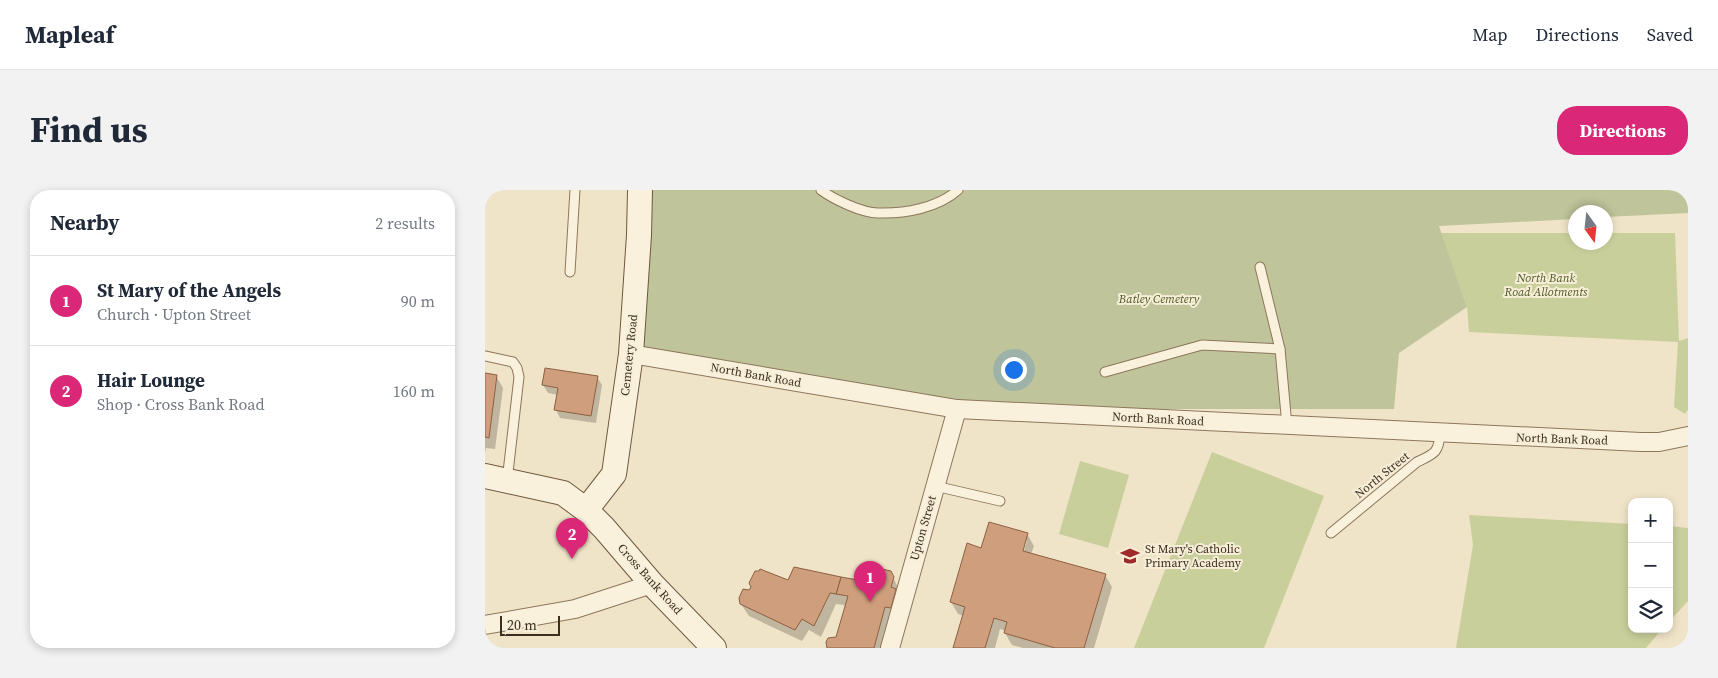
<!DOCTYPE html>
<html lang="en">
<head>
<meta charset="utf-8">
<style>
	body { margin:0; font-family:"Source Serif 4",serif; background:#f2f2f3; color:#1f2937 }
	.controls { position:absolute; right:15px; bottom:15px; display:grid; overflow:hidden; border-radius:10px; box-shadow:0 2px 8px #0003 }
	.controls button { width:45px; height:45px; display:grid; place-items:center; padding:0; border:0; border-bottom:1px solid #e0e1e3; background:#fff; color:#1f2937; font:25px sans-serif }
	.compass { position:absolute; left:1083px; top:15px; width:45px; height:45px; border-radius:50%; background:#fff; box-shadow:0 2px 8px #0003; rotate:165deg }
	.scale { position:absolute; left:15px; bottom:12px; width:60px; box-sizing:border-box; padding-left:5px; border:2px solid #3d2e20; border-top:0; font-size:14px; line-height:18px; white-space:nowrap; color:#3d2e20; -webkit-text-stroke:4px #f7eed8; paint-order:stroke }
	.you { position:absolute; left:528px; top:179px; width:18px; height:18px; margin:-12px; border:4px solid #fff; border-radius:50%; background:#1a73e8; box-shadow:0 0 0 8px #1a73e833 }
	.badge { display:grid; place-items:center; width:32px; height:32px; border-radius:50%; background:#db2777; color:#fff; font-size:16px; font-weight:700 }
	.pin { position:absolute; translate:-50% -41px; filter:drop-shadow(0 1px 2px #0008) }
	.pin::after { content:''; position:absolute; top:26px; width:18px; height:15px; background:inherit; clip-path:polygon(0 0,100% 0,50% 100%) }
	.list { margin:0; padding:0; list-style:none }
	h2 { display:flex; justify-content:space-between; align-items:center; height:65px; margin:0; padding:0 20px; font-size:21px }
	h2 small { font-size:16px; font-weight:400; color:#747a83 }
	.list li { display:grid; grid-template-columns:32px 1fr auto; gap:15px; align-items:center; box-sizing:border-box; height:90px; padding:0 20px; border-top:1px solid #e0e1e3 }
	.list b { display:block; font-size:19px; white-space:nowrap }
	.list p { margin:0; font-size:16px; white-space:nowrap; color:#747a83 }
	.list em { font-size:16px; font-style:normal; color:#747a83 }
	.icon { flex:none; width:28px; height:28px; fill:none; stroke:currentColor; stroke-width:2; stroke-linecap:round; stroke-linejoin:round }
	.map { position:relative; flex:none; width:1203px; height:458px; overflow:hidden; border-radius:20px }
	header { display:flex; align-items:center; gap:30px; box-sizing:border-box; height:70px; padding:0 25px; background:#fff; border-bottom:1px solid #e0e1e3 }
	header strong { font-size:24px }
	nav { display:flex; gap:28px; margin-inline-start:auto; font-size:18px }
	.intro { display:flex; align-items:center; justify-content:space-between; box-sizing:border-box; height:120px; padding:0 30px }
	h1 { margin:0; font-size:35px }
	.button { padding:12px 22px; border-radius:20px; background:#db2777; color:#fff; font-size:18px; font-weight:700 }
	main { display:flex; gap:30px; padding:0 30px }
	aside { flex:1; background:#fff; border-radius:20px; box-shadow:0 2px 8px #0003 }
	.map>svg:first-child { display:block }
	.green { fill:#c9cf9b }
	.cemetery { fill:#bfc49a }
	.shadow { fill:#0003; fill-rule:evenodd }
	.building { fill:#cf9f7d; stroke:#8d5f41 }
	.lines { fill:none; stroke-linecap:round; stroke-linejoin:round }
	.lane-casing { stroke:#8d765c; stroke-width:11 }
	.street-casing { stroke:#8d765c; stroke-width:20 }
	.secondary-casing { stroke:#6f573f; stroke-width:26 }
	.lane { stroke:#faf1dc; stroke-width:9 }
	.street { stroke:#faf1dc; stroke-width:18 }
	.secondary { stroke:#faf1dc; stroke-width:24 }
	.labels { text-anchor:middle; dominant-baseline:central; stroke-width:4; stroke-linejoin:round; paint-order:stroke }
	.park-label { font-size:12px; font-style:italic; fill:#4d5a26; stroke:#f7eed8 }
	.street-label { font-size:12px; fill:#3d2e20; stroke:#f7eed8 }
	.poi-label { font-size:12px; fill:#3d2e20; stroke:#f7eed8; text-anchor:start }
</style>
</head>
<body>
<header>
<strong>Mapleaf</strong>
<nav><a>Map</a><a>Directions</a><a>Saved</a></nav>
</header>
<div class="intro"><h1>Find us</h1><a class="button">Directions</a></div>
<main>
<aside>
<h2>Nearby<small>2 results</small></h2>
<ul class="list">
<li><span class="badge">1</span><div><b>St Mary of the Angels</b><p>Church · Upton Street</p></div><em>90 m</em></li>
<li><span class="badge">2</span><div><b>Hair Lounge</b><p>Shop · Cross Bank Road</p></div><em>160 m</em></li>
</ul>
</aside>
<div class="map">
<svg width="1203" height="458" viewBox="0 0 1203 458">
	<rect width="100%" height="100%" fill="#f0e4c8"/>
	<g class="green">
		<polygon points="956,43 1090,43 1090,52 1120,52 1121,43 1190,43 1194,151 1203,148 1203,220 1200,224 1189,217 1193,152 984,142 982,117"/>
		<polygon points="727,262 839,306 779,458 649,458"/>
		<polygon points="595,271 644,285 623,358 574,344"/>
		<polygon points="984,325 1147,334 1147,439 1177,439 1161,458 971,458 988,355"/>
		<polygon points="1184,336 1203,338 1203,411 1184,432"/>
	</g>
	<polygon class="cemetery" points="155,0 1203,0 1203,23 1121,27 1120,22 1090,22 1090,29 954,36 982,117 914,163 909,219 472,219 146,164"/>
	<g class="shadow">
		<polygon points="0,184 11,186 18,198 10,259 1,258 0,263"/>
		<polygon points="112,187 117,195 111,233 75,228 71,220 73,205 63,203 58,195"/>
		<path d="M542,344l7,12 -3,8 74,21 7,12 -18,61h-71l-11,-3 -7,-12 1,-2 -6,-2 -5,19h-40l9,-32 -6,-2 -7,-12 31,-53zM539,351h3l-5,16z"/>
		<polygon points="405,382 413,397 401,458 343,458 352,448 361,418 359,415 351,414 336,447 324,440 317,451 264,426 256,414 265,401 304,392 374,392"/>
	</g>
	<g class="building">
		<polygon points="60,178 113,186 106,226 69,220 73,198 57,195"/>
		<polygon points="0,183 12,185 4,248 0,247"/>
		<polygon points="504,332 543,343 538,361 621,384 599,458 570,458 519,443 522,432 509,428 500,458 468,458 480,417 465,412 482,353 496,358"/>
		<polygon points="383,376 406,381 409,387 406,397 411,399 406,418 400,417 389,458 342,458 341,452 343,448 351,447 363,406 351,404 356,387 373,390 376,380"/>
		<polygon points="309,377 356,387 351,404 345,403 329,436 317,429 310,440 255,414 254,408 258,399 264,400 266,397 264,393 270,381 274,381 275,379 303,390"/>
	</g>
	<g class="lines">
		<g class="lane-casing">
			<g id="lane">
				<path d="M336,0c12,9 41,23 57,23 26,1 60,-5 80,-23"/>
				<polyline points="775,77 795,159 802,236"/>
				<polyline points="85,82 90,0"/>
				<polyline points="0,166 28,172 32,178 34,187 22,291"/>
				<polyline points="620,182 717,155 795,159"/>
				<polyline points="450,296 515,311"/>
				<path d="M846,343l86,-71c17,-8 22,-9 23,-29"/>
			</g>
		</g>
		<g class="street-casing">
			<g id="street">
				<polyline points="146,164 472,219 1156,252 1174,252 1203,246"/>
				<polyline points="0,435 90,419 167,394"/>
				<polyline points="405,458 472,219"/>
			</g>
		</g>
		<g class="secondary-casing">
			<g id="secondary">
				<polyline points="0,286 78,303 101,320 119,338 167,394 229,458"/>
				<polyline points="101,320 129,284 146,164 154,45 155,0"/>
			</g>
		</g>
		<use href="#lane" class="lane"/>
		<use href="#street" class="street"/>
		<use href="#secondary" class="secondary"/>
	</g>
	<defs>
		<g id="school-bare" transform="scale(1.5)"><path d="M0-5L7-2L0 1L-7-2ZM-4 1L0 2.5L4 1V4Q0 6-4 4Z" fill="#9e2a2b" stroke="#f7eed8" stroke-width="2.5" paint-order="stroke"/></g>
	</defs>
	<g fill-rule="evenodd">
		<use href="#school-bare" x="645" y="366"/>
	</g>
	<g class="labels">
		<g class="park-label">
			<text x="1061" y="88">North Bank<tspan x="1061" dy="14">Road Allotments</tspan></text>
			<text x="674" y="109">Batley Cemetery</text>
		</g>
		<g class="street-label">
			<text transform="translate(144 165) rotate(-84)">Cemetery Road</text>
			<text transform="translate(271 185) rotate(10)">North Bank Road</text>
			<text transform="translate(673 229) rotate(3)">North Bank Road</text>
			<text transform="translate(1077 249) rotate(2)">North Bank Road</text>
			<text transform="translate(897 285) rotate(-39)">North Street</text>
			<text transform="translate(438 338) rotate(-74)">Upton Street</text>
			<text transform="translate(165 389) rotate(48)">Cross Bank Road</text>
		</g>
		<g class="poi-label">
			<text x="660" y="359">St Mary's Catholic<tspan x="660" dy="14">Primary Academy</tspan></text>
		</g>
	</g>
</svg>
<div class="controls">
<button>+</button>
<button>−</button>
<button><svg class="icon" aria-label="layers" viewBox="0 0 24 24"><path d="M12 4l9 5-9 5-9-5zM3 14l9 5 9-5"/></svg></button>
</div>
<svg class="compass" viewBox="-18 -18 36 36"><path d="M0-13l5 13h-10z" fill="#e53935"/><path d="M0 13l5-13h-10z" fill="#747a83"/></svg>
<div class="scale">20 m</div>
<div class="you"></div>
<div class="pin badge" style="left:385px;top:412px">1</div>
<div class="pin badge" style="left:87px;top:369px">2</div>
</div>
</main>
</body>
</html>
